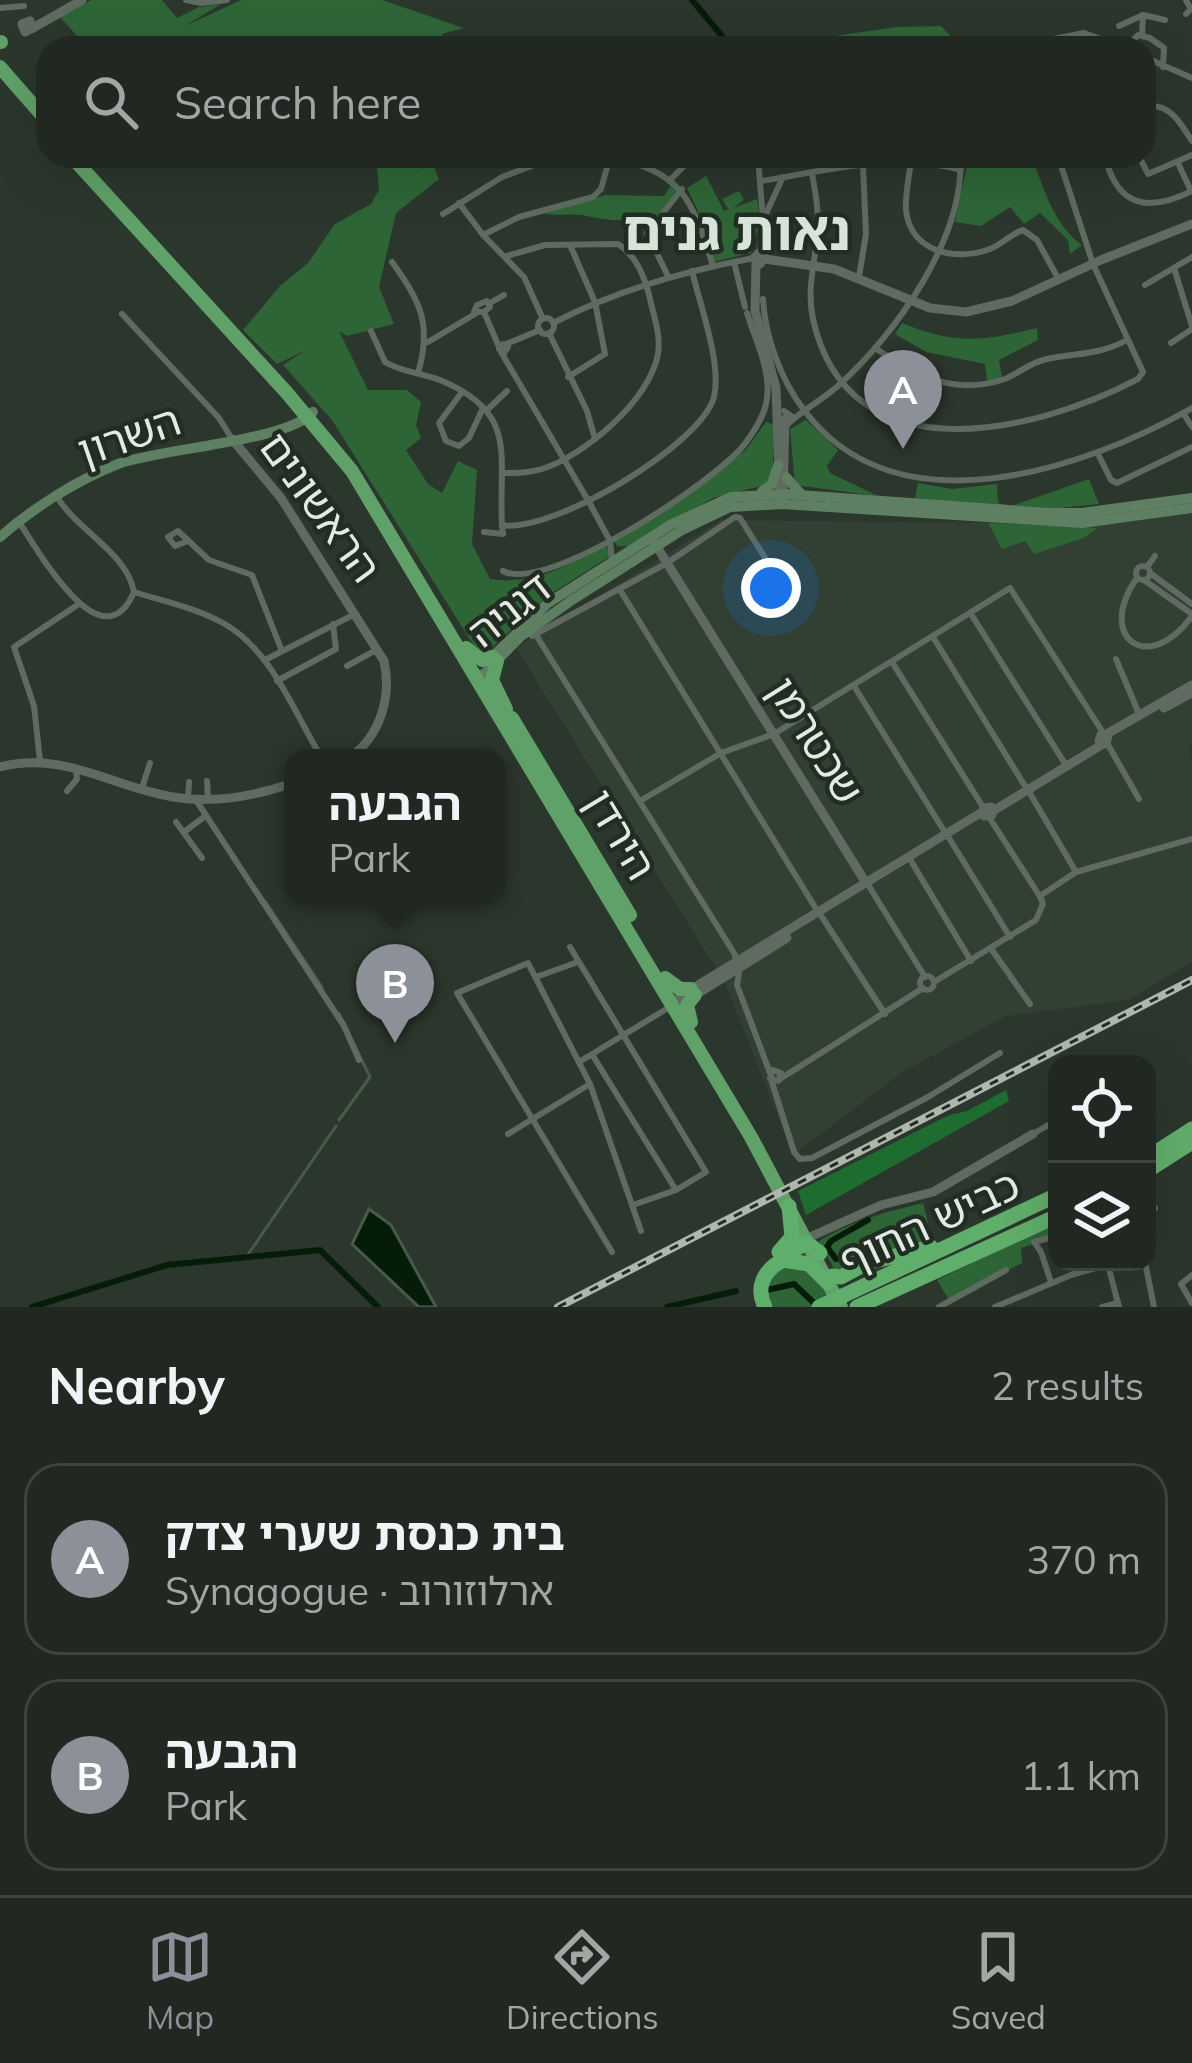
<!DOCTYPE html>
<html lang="en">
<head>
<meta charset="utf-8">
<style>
	body { margin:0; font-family:Mulish,"Noto Sans Hebrew",sans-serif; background:#2d342e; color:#f1f3f6 }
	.controls { position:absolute; right:36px; bottom:36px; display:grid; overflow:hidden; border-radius:24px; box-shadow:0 12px 48px #0002 }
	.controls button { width:108px; height:108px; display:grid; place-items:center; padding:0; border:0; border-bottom:3px solid #3d443f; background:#202821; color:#f1f3f6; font:60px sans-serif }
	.you { position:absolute; left:771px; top:588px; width:42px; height:42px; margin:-30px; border:9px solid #fff; border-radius:50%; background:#1a73e8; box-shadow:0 0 0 18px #1a73e833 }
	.badge { display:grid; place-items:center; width:78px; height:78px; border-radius:50%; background:#8c9099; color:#fff; font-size:39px; font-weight:700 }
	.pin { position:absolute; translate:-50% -99px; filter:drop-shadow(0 3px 6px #0008) }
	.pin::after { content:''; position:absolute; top:63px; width:42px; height:36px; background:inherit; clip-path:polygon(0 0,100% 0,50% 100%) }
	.popup { position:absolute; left:284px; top:749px; width:222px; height:156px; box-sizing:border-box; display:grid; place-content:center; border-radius:24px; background:#202821; filter:drop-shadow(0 3px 9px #0005); font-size:39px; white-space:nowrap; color:#a2a6a5 }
	.popup b { font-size:45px; color:#f1f3f6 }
	.popup::after { content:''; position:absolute; left:50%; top:100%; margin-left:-24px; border:24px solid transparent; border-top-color:#202821 }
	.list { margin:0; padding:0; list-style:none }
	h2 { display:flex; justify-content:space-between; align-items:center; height:156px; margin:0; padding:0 48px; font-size:51px }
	h2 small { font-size:39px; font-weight:400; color:#a2a6a5 }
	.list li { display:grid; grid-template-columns:78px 1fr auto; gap:36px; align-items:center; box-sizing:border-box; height:192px; margin:0 24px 24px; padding:0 24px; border:3px solid #3d443f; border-radius:36px }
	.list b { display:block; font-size:45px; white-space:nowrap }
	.list p { margin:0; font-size:39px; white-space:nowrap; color:#a2a6a5 }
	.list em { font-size:39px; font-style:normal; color:#a2a6a5 }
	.icon { flex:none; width:66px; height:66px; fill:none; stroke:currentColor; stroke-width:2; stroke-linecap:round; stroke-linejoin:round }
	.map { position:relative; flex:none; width:1192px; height:1307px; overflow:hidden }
	.search { position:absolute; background:#202821; box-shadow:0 12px 48px #0002; left:36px; right:36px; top:36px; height:132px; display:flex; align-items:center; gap:30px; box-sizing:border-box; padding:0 42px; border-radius:36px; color:#a2a6a5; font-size:45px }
	.sheet { height:588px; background:#202821 }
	nav { display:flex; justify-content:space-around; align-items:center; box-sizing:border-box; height:168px; border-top:3px solid #3d443f; background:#202821; font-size:33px; color:#a2a6a5 }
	nav a { display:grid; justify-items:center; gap:6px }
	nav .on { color:#8c9099 }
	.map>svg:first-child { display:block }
	.built { fill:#314032 }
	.green { fill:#2e6537 }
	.forest { fill:#1d6d30 }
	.water { fill:#051c08; stroke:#485a4a; stroke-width:3 }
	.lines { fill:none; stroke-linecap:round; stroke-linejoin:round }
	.stream { stroke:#485a4a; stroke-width:3 }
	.canal { stroke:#051c08; stroke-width:6 }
	.minor { stroke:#5f6b60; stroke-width:6 }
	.tertiary { stroke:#5f6b60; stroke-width:9 }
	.secondary { stroke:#5f7f63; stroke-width:10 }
	.trunk { stroke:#60a069; stroke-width:14 }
	.motorway { stroke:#60ae6b; stroke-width:15 }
	.rail-casing { stroke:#aeb6ae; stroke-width:8 }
	.rail { stroke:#212c22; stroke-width:3; stroke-dasharray:9; stroke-linecap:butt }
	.labels { text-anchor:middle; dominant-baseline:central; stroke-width:9; stroke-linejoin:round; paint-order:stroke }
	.street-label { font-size:42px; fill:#e3eae3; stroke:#212c22 }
	.district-label { font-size:54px; font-weight:bold; fill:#d7e4d7; stroke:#212c22 }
</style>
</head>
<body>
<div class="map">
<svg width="1192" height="1307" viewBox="0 0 1192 1307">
	<rect width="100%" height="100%" fill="#2b362c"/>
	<polygon class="built" points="1192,510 1192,744 1188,747 1192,761 1192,962 1128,1000 1006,1016 904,1071 793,1155 725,983 516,648 721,520 1005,523"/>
	<g class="green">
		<polygon points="91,0 162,0 177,18 199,7 221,4 185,26 241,0 382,0 464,28 442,34 444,48 88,48 60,17"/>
		<polygon points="941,26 962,48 752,48 897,27"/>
		<path d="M376,156h40l7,13 10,-5 6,15 -43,34 -17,74 15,37 -47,12 -8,-5 29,59h39l14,12 -5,23 5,13 -15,12 22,34 14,9 16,-32 19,9 -5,74 18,35c44,7 78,-14 116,-34l4,11 -61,39 -63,58 -12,-7 -142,-226 -49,-55 23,-15 -29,14 -34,-34 37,-44 28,-23 27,-39 36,-20 8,-14z"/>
		<path d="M968,161h65c12,30 21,64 49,84l-12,9 -2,-14 -28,-27 -16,11 -14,-17 -29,19 -26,-4z"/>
		<polygon points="706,176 724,211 728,209 722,199 739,191 744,200 733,208 757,199 760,221 751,253 713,262 698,211 687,188"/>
		<path d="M672,184l8,6 -23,25c-13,-3 -16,2 -28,4 -17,3 -32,-1 -47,-4 -14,-2 -24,2 -38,-2l61,-18 59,1z"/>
		<path d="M902,323c52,22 82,18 135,5l1,12 -39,20 3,17 -15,4 -2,-17 -59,-12 -31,-18z"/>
		<polygon points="806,420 838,450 827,466 830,473 878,496 795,485 790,429"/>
		<polygon points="766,422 775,425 772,476 765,485 713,498 630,546 617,546 614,541 745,451"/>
		<polygon points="1089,479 1099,504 1038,510 915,499 918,483 952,489 997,484 998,503 1012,506"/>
		<polygon points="988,523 1097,528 1084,538 1034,554 1025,541 1002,549"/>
		<path d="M923,1203l10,40 -96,31 -18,-33c34,-20 66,-29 104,-38z"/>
		<polygon points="1057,1222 1057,1237 1021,1248 1022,1263 949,1300 937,1280"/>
		<polygon points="808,1266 833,1299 813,1307 767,1307 763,1299 774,1267"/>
	</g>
	<polygon class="forest" points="1006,1090 1009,1101 806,1215 798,1191 949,1115 967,1111"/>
	<polygon class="water" points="369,1209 391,1225 436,1307 419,1307 352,1244"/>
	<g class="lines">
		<g class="stream">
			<polyline points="265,901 322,987"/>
			<polyline points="339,1013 370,1077 339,1120"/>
			<polyline points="245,1259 336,1126"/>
		</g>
		<g class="canal">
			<polyline points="692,0 732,48"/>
			<polyline points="836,1259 827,1247 831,1241 868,1220"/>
			<polyline points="767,1290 794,1284 814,1303"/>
			<polyline points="32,1307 167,1265 320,1250 378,1307"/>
			<polyline points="667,1307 736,1291"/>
		</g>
		<g class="minor">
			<polyline points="186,0 201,3 227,0"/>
			<polyline points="0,8 24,6"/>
			<polyline points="1186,14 1191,9 1186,0"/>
			<polyline points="1119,26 1143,15"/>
			<polyline points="1142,35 1143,15 1165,20"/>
			<polyline points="1008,48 1084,33 1125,48"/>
			<polyline points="1126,48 1138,35 1150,38 1164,48 1163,67"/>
			<polyline points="1144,57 1192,78"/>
			<path d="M1144,120l8,-14c20,0 30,20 40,35"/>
			<path d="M605,156c77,15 86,40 108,110"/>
			<polyline points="758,156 763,221 760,253"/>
			<path d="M1105,156c12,51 43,57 87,35"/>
			<polyline points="1139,156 1148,174 1192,155"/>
			<path d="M911,161c-2,16 -6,33 -5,49 4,42 50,52 84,39 12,-5 21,-15 33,-19l14,10 22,40"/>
			<polyline points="1178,163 1191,191"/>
			<path d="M812,173c3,18 7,36 6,55 -2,31 -12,60 -5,91 35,159 222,114 325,60l5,-7 -50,-108 -35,-108"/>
			<polyline points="672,178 694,156"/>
			<path d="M761,181c64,-10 135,-29 200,-11"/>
			<polyline points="459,203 483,235 524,277 543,319"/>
			<polyline points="443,214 502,177 558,156"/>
			<polyline points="764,218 783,177"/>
			<polyline points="483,235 519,217 593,197 601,189 610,157"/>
			<path d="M392,262c29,39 40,64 26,111"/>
			<polyline points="734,262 745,307"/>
			<polyline points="1174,268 1192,326"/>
			<polyline points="668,276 647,233 682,189"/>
			<polyline points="859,277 866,234 863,166"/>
			<polyline points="1145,285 1192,257"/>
			<path d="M763,299c2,38 18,81 41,111 92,123 279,60 388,-2"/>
			<polyline points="490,303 504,295"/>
			<polyline points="484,312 490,307 487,301 477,305 474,312 484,312 499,347"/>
			<polyline points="122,314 219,418 232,439"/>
			<circle cx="546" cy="326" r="8"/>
			<path d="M553,323c64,-33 131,-52 201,-65"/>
			<path d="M371,331l14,31c16,10 37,11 55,18 80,33 58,76 62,145"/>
			<polyline points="549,333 587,411 595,439"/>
			<polyline points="428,342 475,314"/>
			<polyline points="1171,343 1192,329"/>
			<polygon points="503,344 508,347 504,353 499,349"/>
			<polyline points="506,344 540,330"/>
			<path d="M875,348c41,28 79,48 130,31 14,-6 26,-17 42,-20 29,-6 53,-4 80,-19"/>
			<polyline points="501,352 589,502 610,541 612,561"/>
			<polyline points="568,377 605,354 595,302 570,245"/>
			<polyline points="462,392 439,423 446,441 459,446 469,438 483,408"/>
			<polyline points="487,410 507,391"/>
			<polyline points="784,411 794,418"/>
			<polyline points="1183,413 1192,427"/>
			<path d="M787,425c10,-11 38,-27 52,-40 57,-51 127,-149 121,-229"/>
			<polyline points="1098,454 1111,480 1117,483 1192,447"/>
			<path d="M504,473c13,0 25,0 38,-4 42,-13 108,-69 116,-115 3,-19 -4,-37 -8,-55 -5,-21 -13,-43 -32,-55l-73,1 -38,11"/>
			<path d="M19,522c19,28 83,144 115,70 -7,-39 -56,-61 -77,-95"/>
			<path d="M502,525c50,9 199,-80 212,-128 8,-33 -14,-92 -22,-126"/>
			<polyline points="484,532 503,534 502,525"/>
			<polyline points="188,541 175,546 168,537 178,531 209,560 252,575 282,651"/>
			<circle cx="1143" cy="573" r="7"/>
			<polyline points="1147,567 1155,556"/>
			<path d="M503,571c44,23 211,-89 241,-126 9,-12 19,-27 22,-41 7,-30 -10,-62 -19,-91"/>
			<polyline points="1150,573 1192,604"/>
			<path d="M1137,578c-42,59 11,99 55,38"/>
			<polyline points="1144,580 1192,614"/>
			<polyline points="620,590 818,912"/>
			<path d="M134,592c29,9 62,16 89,31 49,27 71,90 99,135"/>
			<polyline points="971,614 1064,762"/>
			<polyline points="536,635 734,953 740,967 737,985 770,1073"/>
			<polyline points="532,636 667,563 735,517 740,518 769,564"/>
			<polyline points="933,637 1025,786"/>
			<polyline points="1116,659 1139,714"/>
			<polyline points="265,660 353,615"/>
			<polyline points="892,662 983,807"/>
			<polyline points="347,666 376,650"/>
			<polyline points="277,681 336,649 333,624"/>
			<polyline points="854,686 946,834"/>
			<polyline points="1107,743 1139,799"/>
			<polyline points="40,761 34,706 14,647 79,604"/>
			<polyline points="207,781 208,799"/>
			<polyline points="142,788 150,763"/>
			<polyline points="1028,790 1076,872"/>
			<polyline points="67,791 77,779 76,769"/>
			<polyline points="188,799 189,782"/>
			<polyline points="196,800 344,1026 359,1060"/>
			<polyline points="640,801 721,753 774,734 1010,588 1104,734"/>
			<polyline points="989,817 1039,895"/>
			<polyline points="176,822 202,858"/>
			<polyline points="184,832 204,817"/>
			<polyline points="949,838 1010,937"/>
			<polyline points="911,861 971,961"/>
			<polyline points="867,883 925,977"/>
			<polyline points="822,917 885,1014"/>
			<polyline points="570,947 706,1172 676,1190 633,1205"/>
			<polyline points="992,950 1030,1004"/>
			<circle cx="927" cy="983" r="7"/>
			<polyline points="536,977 578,962"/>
			<polyline points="934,982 1036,920 1043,904 1040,896 1076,872 1192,839"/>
			<polyline points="593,1056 676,1190"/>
			<polyline points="579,1062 668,1008"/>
			<polygon points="773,1070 781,1073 778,1081 770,1078"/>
			<polyline points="771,1079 794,1152 800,1159 812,1158 928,1097 1000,1053"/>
			<polyline points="780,1079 923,988"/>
			<polyline points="508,1134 590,1084"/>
			<polyline points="1033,1134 1057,1120"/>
			<polyline points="1147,1210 1155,1208"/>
			<polyline points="612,1252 457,993 528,963 590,1084 641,1231"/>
			<polyline points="1145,1262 1154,1307"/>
			<polyline points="1108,1265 1119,1307"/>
			<polyline points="1192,1275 1181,1284 1192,1303"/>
			<polyline points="1051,1282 1041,1252 1034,1242 1057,1236"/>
			<polyline points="939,1307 1006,1270"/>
			<polyline points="995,1307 1071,1275 1117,1262"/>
			<polyline points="1102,1307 1118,1303"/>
		</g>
		<g class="tertiary">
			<polygon points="30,21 33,28 25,32 22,24"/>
			<polyline points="33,28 82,0"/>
			<polygon points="759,253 765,257 760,264 754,258"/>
			<polyline points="765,259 834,269 930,308 966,312 1012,301 1101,260 1192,224"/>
			<polyline points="756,263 755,311 776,388 780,499"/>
			<path d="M232,439l49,59 103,163c8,36 -4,76 -35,97"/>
			<polyline points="783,498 785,419"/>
			<polyline points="654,542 866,883"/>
			<polyline points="1164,708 1192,693"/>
			<polygon points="1101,735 1108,736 1106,744 1099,741"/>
			<polyline points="1105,735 1192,685"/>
			<path d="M0,767c63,-17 112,20 173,30 40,7 82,-1 120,-14"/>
			<polygon points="991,807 992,815 984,816 984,808"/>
			<polyline points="993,811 1103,744"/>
			<polyline points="694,996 787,938"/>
			<polyline points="673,1005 680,996 982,812"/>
			<polyline points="808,1242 812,1236 881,1205 933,1192 1033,1134"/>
		</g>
		<g class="secondary">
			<polyline points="786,477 801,494"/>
			<polyline points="762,491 772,484 778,465"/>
			<path d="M0,537c33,-29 77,-57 118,-73 44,-16 171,-23 195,-52"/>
			<polyline points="489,660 548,603 672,524 731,497 785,494 1048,513 1082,513 1192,498"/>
			<polyline points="475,676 484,674 520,637 572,600 682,530 730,507 782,504 1082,523 1192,508"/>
		</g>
		<g class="trunk">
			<polyline points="0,42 1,42"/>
			<polyline points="0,67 48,122"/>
			<polyline points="71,156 287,393 352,471 751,1137 841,1307"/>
			<polyline points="466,648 482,660 492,657"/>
			<polyline points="497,661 492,680 506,709"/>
			<polyline points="512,718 630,915"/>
			<polyline points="665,978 680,989 691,989"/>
			<polyline points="691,1022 687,1005 695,995"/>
		</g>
		<g class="motorway">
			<polyline points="1147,1158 1192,1129"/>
			<polyline points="1147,1171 1192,1142"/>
			<polyline points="779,1252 792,1237 789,1206"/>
			<polyline points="782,1256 807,1243 820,1253"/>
			<polyline points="832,1276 841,1277 867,1263 931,1247"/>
			<path d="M765,1307c-10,-20 -1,-37 18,-47l26,4 19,19"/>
			<polyline points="819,1307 1057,1195"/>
			<polyline points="857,1307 1057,1216"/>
		</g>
		<g class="rail-casing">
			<polyline id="rail" points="558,1307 1192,980"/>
		</g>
		<use href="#rail" class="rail"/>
	</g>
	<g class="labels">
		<g class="street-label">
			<text transform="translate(129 435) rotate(-19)">השרון</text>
			<text transform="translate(321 507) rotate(54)">הראשונים</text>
			<text transform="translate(509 609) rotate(-38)">דגניה</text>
			<text transform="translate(816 740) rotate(58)">שכטרמן</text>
			<text transform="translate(621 834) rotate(59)">הירדן</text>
			<text transform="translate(929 1222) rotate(-25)">כביש החוף</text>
		</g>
		<g class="district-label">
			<text x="737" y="230">נאות גנים</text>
		</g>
	</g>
</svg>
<div class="controls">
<button><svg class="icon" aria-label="locate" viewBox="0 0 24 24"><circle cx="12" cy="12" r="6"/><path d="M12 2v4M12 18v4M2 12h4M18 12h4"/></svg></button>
<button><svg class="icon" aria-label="layers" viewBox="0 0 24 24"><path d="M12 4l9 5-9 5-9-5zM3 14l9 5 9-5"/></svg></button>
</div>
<div class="you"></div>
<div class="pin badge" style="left:903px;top:449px">A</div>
<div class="pin badge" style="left:395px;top:1043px">B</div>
<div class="popup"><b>הגבעה</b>Park</div>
<div class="search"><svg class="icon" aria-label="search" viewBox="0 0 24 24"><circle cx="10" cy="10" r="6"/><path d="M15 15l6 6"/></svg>Search here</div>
</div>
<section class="sheet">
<h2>Nearby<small>2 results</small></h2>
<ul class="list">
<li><span class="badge">A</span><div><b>בית כנסת שערי צדק</b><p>Synagogue · ארלוזורוב</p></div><em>370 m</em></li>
<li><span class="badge">B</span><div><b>הגבעה</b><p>Park</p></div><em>1.1 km</em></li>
</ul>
</section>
<nav>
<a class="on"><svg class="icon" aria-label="map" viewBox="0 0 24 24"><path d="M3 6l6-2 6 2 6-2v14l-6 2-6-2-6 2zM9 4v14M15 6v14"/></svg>Map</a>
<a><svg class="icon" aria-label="directions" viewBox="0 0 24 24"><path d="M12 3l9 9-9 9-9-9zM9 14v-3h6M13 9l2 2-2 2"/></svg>Directions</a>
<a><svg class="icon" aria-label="saved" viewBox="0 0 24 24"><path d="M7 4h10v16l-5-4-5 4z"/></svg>Saved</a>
</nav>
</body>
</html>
